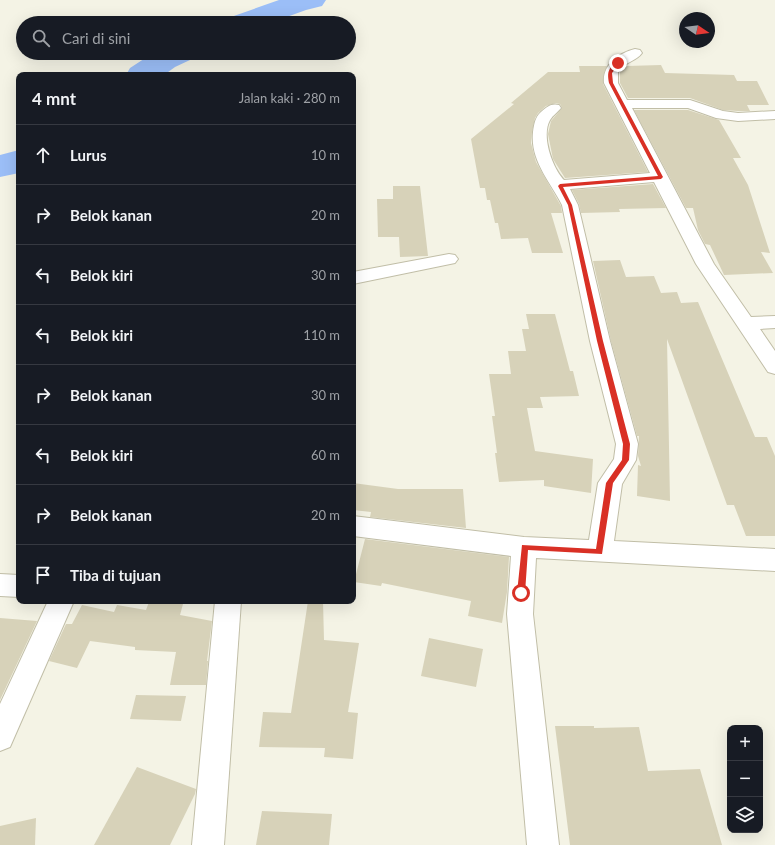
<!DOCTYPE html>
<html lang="id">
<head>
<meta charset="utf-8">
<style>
	body { margin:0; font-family:Lato,sans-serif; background:#20242c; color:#f1f3f6 }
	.controls { position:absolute; right:12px; bottom:12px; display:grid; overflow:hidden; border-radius:8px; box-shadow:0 4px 16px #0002 }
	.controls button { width:36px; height:36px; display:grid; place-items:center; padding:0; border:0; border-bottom:1px solid #363941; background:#171b24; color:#f1f3f6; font:20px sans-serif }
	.compass { position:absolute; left:679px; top:12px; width:36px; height:36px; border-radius:50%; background:#171b24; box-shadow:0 4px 16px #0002; rotate:103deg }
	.stop { position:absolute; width:12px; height:12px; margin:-9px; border:3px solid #d93025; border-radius:50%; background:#fff }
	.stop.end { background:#d93025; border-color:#fff; box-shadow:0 1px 4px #0008 }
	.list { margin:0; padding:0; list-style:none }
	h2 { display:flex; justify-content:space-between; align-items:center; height:52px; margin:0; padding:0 16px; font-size:17px }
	h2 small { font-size:13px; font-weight:400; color:#9ea1a6 }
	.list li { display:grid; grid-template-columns:26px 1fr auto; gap:12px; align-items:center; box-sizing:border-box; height:60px; padding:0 16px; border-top:1px solid #363941 }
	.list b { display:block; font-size:15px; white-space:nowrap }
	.list em { font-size:13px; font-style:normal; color:#9ea1a6 }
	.icon { flex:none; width:22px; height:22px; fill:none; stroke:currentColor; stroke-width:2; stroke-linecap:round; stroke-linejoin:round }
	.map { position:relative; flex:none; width:775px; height:845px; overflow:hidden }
	.search { position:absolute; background:#171b24; box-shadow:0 4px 16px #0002; left:16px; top:16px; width:340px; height:44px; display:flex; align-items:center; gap:10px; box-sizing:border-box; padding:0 14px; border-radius:22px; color:#9ea1a6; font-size:15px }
	.panel { position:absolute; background:#171b24; box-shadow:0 4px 16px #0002; left:16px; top:72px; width:340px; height:532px; border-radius:8px }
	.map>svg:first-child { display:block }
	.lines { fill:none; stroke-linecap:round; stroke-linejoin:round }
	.river { fill:#9bbef7; fill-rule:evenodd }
	.building { fill:#d7d2b9 }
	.street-casing { stroke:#c1bea7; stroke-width:2 }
	.street { fill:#fff; fill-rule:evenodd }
	.route { fill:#d93025 }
</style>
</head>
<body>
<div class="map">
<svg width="775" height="845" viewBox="0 0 775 845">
	<rect width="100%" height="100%" fill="#f4f3e5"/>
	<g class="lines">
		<g class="river">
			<polygon points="279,0 326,0 322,6 306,10 270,23 227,23 231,17"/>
			<polygon points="153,53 195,53 190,60 175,67 164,75 126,75 130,68"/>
			<polygon points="19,150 19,173 0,177 0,155"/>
		</g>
	</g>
	<g class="building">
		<polygon points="661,65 665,73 734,75 737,81 757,81 769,105 747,105 750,111 738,111 723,110 690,98 628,98 620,83 620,72 621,70 627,66"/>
		<polygon points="579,66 607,66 603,76 603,84 648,172 565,178 553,159 548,134 551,121 562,108 560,104 556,103 546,106 538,113 535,118 532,132 531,143 536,162 561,206 562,213 551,213 563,253 532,253 528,238 501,239 498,223 495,223 490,200 487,200 485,188 480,188 471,139 514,104 511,103 548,72 580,72"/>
		<polygon points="634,110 688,110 719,120 741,158 733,158 748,185 770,253 761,252 773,273 724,275 710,245 705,244 698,230 693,208 686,208"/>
		<polygon points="653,184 666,208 619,209 620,212 581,213 579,204 572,190"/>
		<polygon points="393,186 420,186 428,256 400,257 399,237 378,237 377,199 393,199"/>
		<polygon points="620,260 626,277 654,276 661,293 677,292 681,303 698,302 755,437 767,437 775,456 775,536 746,536 734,505 727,505 667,339 670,501 637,496 638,465 641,466 638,456 639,436 637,436 611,341 593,261"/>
		<polygon points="526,314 555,314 570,371 573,371 579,396 540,397 543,408 527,408 535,451 593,459 591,493 544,486 544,480 499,482 495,453 497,453 492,416 495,416 489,374 511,374 508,351 526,351 522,329 529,329"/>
		<polygon points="353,483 398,489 463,489 466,528 370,517 371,512 353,510"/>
		<polygon points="365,539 509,557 507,592 502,623 468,616 471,601 382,583 381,586 354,582"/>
		<polygon points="308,601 323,601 324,640 359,643 348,712 358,713 353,759 324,757 325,748 259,747 263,712 291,713"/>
		<polygon points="149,602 183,604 180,615 212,621 207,661 208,661 206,685 170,685 176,652 135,650 135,647 90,641 77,668 49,661 66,624 72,624 82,605 114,612 117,605 146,610"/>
		<polygon points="0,618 37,621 0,700"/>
		<polygon points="429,638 483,649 476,687 421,676"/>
		<polygon points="136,695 186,696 181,721 130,719"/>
		<polygon points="555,726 594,726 594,728 639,727 648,771 700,769 722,845 570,845"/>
		<polygon points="137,767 196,789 195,794 170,845 94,845"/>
		<polygon points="262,811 332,814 329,845 256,845"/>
		<polygon points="36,818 35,845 0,845 0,826"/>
	</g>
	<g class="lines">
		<g class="street-casing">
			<g id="street">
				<path d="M635,49l5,1 2,3c-6,9 -19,9 -24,19v11l9,17h63l33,11 15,2 37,-2v8l-37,2 -22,-3 -28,-10h-56l82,156 37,53 24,-1v12l-15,1 15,22v23l-7,-2 -72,-108 -42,-82 -84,7 8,16 32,136 28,103 -2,16 -14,24 -8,57 161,8v22l-239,-13 -3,56 26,231h-32l-20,-231 4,-58 -158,-20v-20l171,21 65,3 9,-57 16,-24 2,-15 -26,-103 -28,-136c-12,-24 -32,-44 -29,-73 1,-7 2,-15 8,-20 6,-5 10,-9 18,-7l2,3c-3,4 -8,7 -11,12 -9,16 2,47 14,60l86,-7 -46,-90c-2,-18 15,-30 31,-34z"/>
				<polygon points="449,254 455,255 458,259 455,263 353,284 353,272"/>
				<polygon points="0,574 19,575 19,597 0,596"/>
				<polygon points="48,601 74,601 10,747 0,751 0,704"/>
				<polygon points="215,601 241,601 224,845 192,845"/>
			</g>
		</g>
		<use href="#street" class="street"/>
	</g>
	<path class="route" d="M616,62l4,1 -8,10 1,10 50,94 -2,2 -98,8 9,18 31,136 27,103 -1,16 -16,23 -11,71 -74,-4 -3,43 -4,3 -4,-3 5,-48 74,4 10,-66 16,-23 1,-16 -26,-103 -29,-136 -10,-19 2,-2 98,-8 -49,-93c-2,-10 -1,-14 7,-21z"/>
</svg>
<div class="controls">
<button>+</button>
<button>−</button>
<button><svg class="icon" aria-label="layers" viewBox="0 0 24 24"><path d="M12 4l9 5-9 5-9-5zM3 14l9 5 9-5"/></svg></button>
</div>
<svg class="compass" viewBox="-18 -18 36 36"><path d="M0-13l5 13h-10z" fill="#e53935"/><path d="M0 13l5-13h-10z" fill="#9ea1a6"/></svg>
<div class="stop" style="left:521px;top:593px"></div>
<div class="stop end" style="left:618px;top:63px"></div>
<div class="search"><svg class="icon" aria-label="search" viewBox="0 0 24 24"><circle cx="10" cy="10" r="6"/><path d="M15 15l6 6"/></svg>Cari di sini</div>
<section class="panel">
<h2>4 mnt<small>Jalan kaki · 280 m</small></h2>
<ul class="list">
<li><svg class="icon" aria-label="ahead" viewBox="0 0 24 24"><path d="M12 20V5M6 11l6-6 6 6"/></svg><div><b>Lurus</b></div><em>10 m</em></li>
<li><svg class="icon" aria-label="right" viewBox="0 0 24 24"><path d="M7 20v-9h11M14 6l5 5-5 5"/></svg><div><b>Belok kanan</b></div><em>20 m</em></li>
<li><svg class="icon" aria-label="left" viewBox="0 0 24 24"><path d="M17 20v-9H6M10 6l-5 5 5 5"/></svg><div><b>Belok kiri</b></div><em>30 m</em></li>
<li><svg class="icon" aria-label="left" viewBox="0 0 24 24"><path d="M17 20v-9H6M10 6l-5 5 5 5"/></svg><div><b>Belok kiri</b></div><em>110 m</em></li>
<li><svg class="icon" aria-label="right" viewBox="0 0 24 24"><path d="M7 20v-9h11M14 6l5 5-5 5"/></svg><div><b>Belok kanan</b></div><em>30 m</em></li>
<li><svg class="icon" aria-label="left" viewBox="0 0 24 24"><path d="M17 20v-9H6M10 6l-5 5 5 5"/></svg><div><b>Belok kiri</b></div><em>60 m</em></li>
<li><svg class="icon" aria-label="right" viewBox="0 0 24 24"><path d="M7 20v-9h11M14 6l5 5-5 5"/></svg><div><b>Belok kanan</b></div><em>20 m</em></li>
<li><svg class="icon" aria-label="arrive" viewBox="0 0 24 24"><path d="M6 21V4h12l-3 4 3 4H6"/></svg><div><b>Tiba di tujuan</b></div></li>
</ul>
</section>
</div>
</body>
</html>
